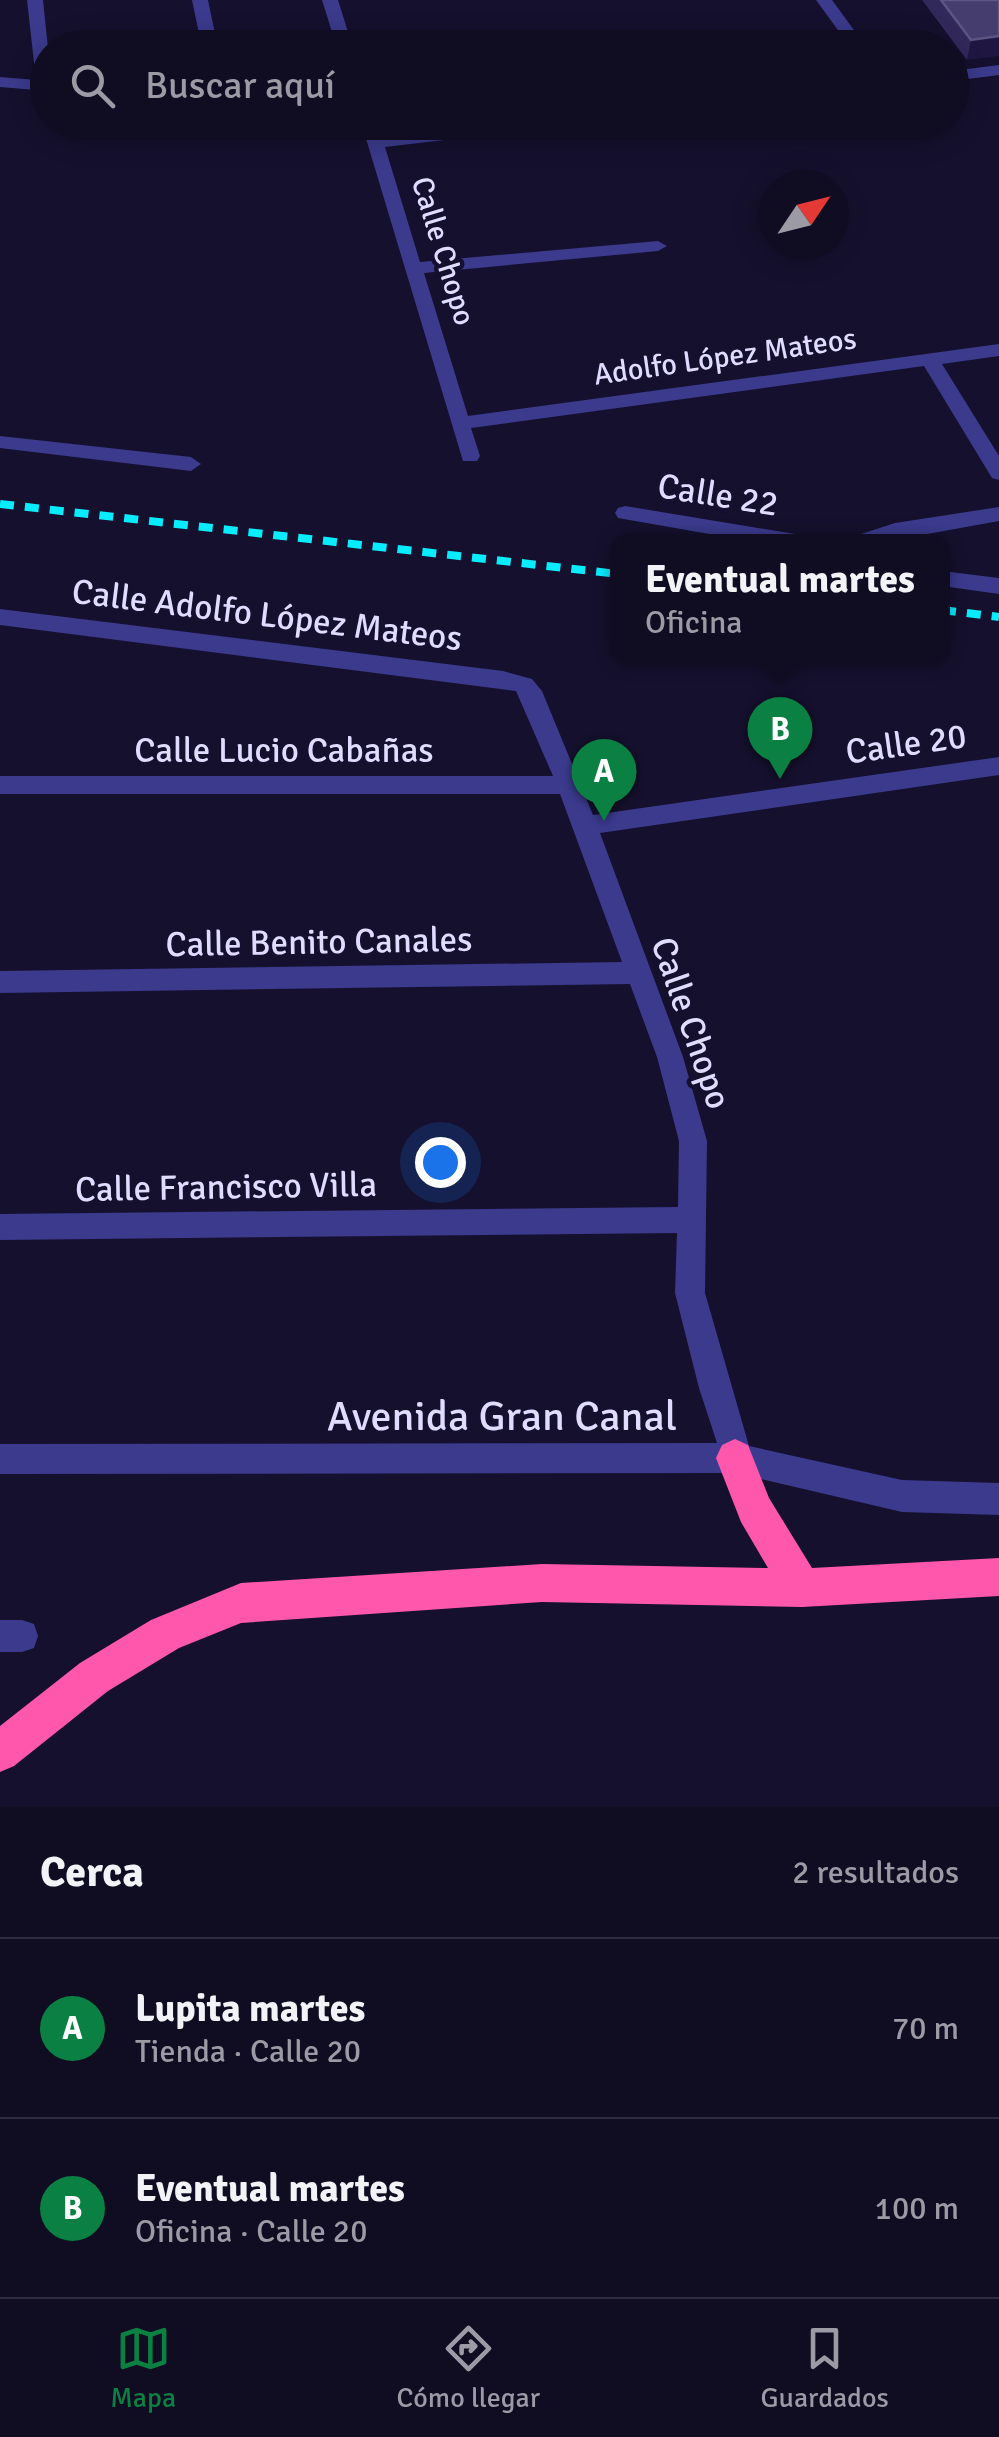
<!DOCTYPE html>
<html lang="es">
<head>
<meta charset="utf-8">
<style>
	body { margin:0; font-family:Signika,sans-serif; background:#19152a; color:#f1f3f6 }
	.compass { position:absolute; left:759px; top:170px; width:90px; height:90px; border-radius:50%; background:#100c22; box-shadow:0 5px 25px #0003; rotate:55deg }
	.you { position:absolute; left:440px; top:1162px; width:35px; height:35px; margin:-25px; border:8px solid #fff; border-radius:50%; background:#1a73e8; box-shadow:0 0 0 15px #1a73e833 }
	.badge { display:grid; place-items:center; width:65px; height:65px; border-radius:50%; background:#0b8043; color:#fff; font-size:32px; font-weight:700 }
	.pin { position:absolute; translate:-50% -82px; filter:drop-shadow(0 2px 5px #0008) }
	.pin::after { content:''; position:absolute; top:52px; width:35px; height:30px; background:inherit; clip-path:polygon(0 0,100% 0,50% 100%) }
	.popup { position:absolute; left:610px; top:534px; width:340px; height:130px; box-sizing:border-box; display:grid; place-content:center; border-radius:20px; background:#100c22; filter:drop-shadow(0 2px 8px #0005); font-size:32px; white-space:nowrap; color:#9c9ba5 }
	.popup b { font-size:38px; color:#f1f3f6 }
	.popup::after { content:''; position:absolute; left:50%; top:100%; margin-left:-20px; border:20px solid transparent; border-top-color:#100c22 }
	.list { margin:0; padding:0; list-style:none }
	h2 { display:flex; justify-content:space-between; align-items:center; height:130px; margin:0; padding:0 40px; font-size:42px }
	h2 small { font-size:32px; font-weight:400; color:#9c9ba5 }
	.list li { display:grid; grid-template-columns:65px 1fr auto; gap:30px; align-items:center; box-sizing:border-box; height:180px; padding:0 40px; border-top:2px solid #302c40 }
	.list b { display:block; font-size:38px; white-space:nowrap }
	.list p { margin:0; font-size:32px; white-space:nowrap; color:#9c9ba5 }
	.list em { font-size:32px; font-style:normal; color:#9c9ba5 }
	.icon { flex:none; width:55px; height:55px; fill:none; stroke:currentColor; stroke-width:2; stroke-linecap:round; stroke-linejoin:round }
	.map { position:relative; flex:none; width:999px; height:1807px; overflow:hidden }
	.search { position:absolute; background:#100c22; box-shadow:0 5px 25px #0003; left:30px; right:30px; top:30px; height:110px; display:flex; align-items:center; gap:25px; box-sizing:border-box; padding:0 35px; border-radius:55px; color:#9c9ba5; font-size:38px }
	.sheet { height:490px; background:#100c22 }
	nav { display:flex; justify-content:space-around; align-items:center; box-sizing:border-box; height:140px; border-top:2px solid #302c40; background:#100c22; font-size:28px; color:#9c9ba5 }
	nav a { display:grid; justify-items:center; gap:5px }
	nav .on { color:#0b8043 }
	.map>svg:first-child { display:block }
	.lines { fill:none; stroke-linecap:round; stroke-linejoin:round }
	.minor { fill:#3b3a8d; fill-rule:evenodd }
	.highway { fill:#ff57ac; fill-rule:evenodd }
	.rail { stroke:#08ecff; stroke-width:8; stroke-dasharray:14 11; stroke-linecap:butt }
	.wall { fill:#32295b }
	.shaded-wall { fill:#1f1741 }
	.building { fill:#453d6d; stroke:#5d5684; stroke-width:2.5 }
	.labels { text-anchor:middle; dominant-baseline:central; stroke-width:9; stroke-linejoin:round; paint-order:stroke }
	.far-street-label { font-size:30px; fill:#dfdcff; stroke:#15102d }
	.street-label { font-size:35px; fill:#dfdcff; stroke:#15102d }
	.near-street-label { font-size:42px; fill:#dfdcff; stroke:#15102d }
</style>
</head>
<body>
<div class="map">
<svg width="999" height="1807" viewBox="0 0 999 1807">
	<rect width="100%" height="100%" fill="#15102d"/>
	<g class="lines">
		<g class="minor">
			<polygon points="27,0 43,0 48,48 48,91 0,87 0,77 36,80"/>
			<polygon points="192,0 208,0 218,48 202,48"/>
			<polygon points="322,0 338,0 353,48 337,48"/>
			<polygon points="816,0 832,0 867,48 851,48"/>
			<polygon points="999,65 999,75 952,81 952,71"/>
			<polygon points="361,122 377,122 382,137 508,122 563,122 555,127 385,147 420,262 658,241 667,246 658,251 424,273 468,416 999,344 999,356 942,364 999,456 999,480 992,478 924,366 471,428 480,456 477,461 463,461"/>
			<polygon points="0,436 191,457 201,464 191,471 0,448"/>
			<polygon points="625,506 801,535 811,542 755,542 618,518 615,513 618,508"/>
			<polygon points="999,507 999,521 883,542 849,542 852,537 895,523"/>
			<polygon points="942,571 999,578 999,594 942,586"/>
			<polygon points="0,609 503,671 532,679 542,691 593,815 999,757 999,775 600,833 683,1057 707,1141 705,1293 749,1446 902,1480 999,1483 999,1515 902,1512 735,1473 0,1474 0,1444 717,1443 699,1388 675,1293 677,1233 0,1240 0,1214 678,1207 679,1141 657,1057 630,984 0,993 0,971 622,962 560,794 0,794 0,776 553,776 516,691 0,625"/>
			<polygon points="0,1620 22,1620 34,1624 38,1636 34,1648 22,1652 0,1652"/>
		</g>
		<polygon class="highway" points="735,1439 748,1445 769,1498 812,1568 999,1558 999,1596 802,1607 542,1602 241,1623 179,1648 108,1691 14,1766 0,1772 0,1726 80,1663 151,1620 241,1583 542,1564 768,1568 741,1522 716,1458 722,1445"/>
		<g class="rail">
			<polyline points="0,504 618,574"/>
			<polyline points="942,610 999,617"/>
		</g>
	</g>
	<polygon class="wall" points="922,0 999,0 967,60"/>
	<polygon class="shaded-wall" points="999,36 999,56 967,60 971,40"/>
	<polygon class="building" points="941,0 999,0 999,36 971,40"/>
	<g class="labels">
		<g class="far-street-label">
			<text transform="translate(443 251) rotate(73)">Calle Chopo</text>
			<text transform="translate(725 357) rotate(-8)">Adolfo López Mateos</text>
		</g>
		<g class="street-label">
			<text transform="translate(718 495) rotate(9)">Calle 22</text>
			<text transform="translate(267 615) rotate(7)">Calle Adolfo López Mateos</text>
			<text transform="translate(906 744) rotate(-8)">Calle 20</text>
			<text x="284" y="750">Calle Lucio Cabañas</text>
			<text transform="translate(319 942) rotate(-1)">Calle Benito Canales</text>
			<text transform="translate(691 1023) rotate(71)">Calle Chopo</text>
			<text transform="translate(226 1187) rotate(-1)">Calle Francisco Villa</text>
		</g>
		<g class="near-street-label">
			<text x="502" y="1416">Avenida Gran Canal</text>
		</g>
	</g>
</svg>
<svg class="compass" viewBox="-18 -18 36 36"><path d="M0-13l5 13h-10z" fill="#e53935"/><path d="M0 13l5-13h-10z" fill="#9c9ba5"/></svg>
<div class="you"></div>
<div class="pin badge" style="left:604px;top:821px">A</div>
<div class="pin badge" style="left:780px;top:779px">B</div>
<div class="popup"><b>Eventual martes</b>Oficina</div>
<div class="search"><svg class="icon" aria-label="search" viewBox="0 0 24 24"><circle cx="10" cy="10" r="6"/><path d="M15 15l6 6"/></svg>Buscar aquí</div>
</div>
<section class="sheet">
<h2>Cerca<small>2 resultados</small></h2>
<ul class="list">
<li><span class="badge">A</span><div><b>Lupita martes</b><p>Tienda · Calle 20</p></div><em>70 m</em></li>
<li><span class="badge">B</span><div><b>Eventual martes</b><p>Oficina · Calle 20</p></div><em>100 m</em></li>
</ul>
</section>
<nav>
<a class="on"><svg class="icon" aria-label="map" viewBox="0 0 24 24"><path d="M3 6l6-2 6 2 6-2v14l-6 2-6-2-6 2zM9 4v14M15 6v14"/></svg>Mapa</a>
<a><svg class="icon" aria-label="directions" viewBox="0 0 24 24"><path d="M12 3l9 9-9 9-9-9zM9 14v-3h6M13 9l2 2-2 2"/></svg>Cómo llegar</a>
<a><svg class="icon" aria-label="saved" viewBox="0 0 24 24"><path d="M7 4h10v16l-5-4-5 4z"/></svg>Guardados</a>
</nav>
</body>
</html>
